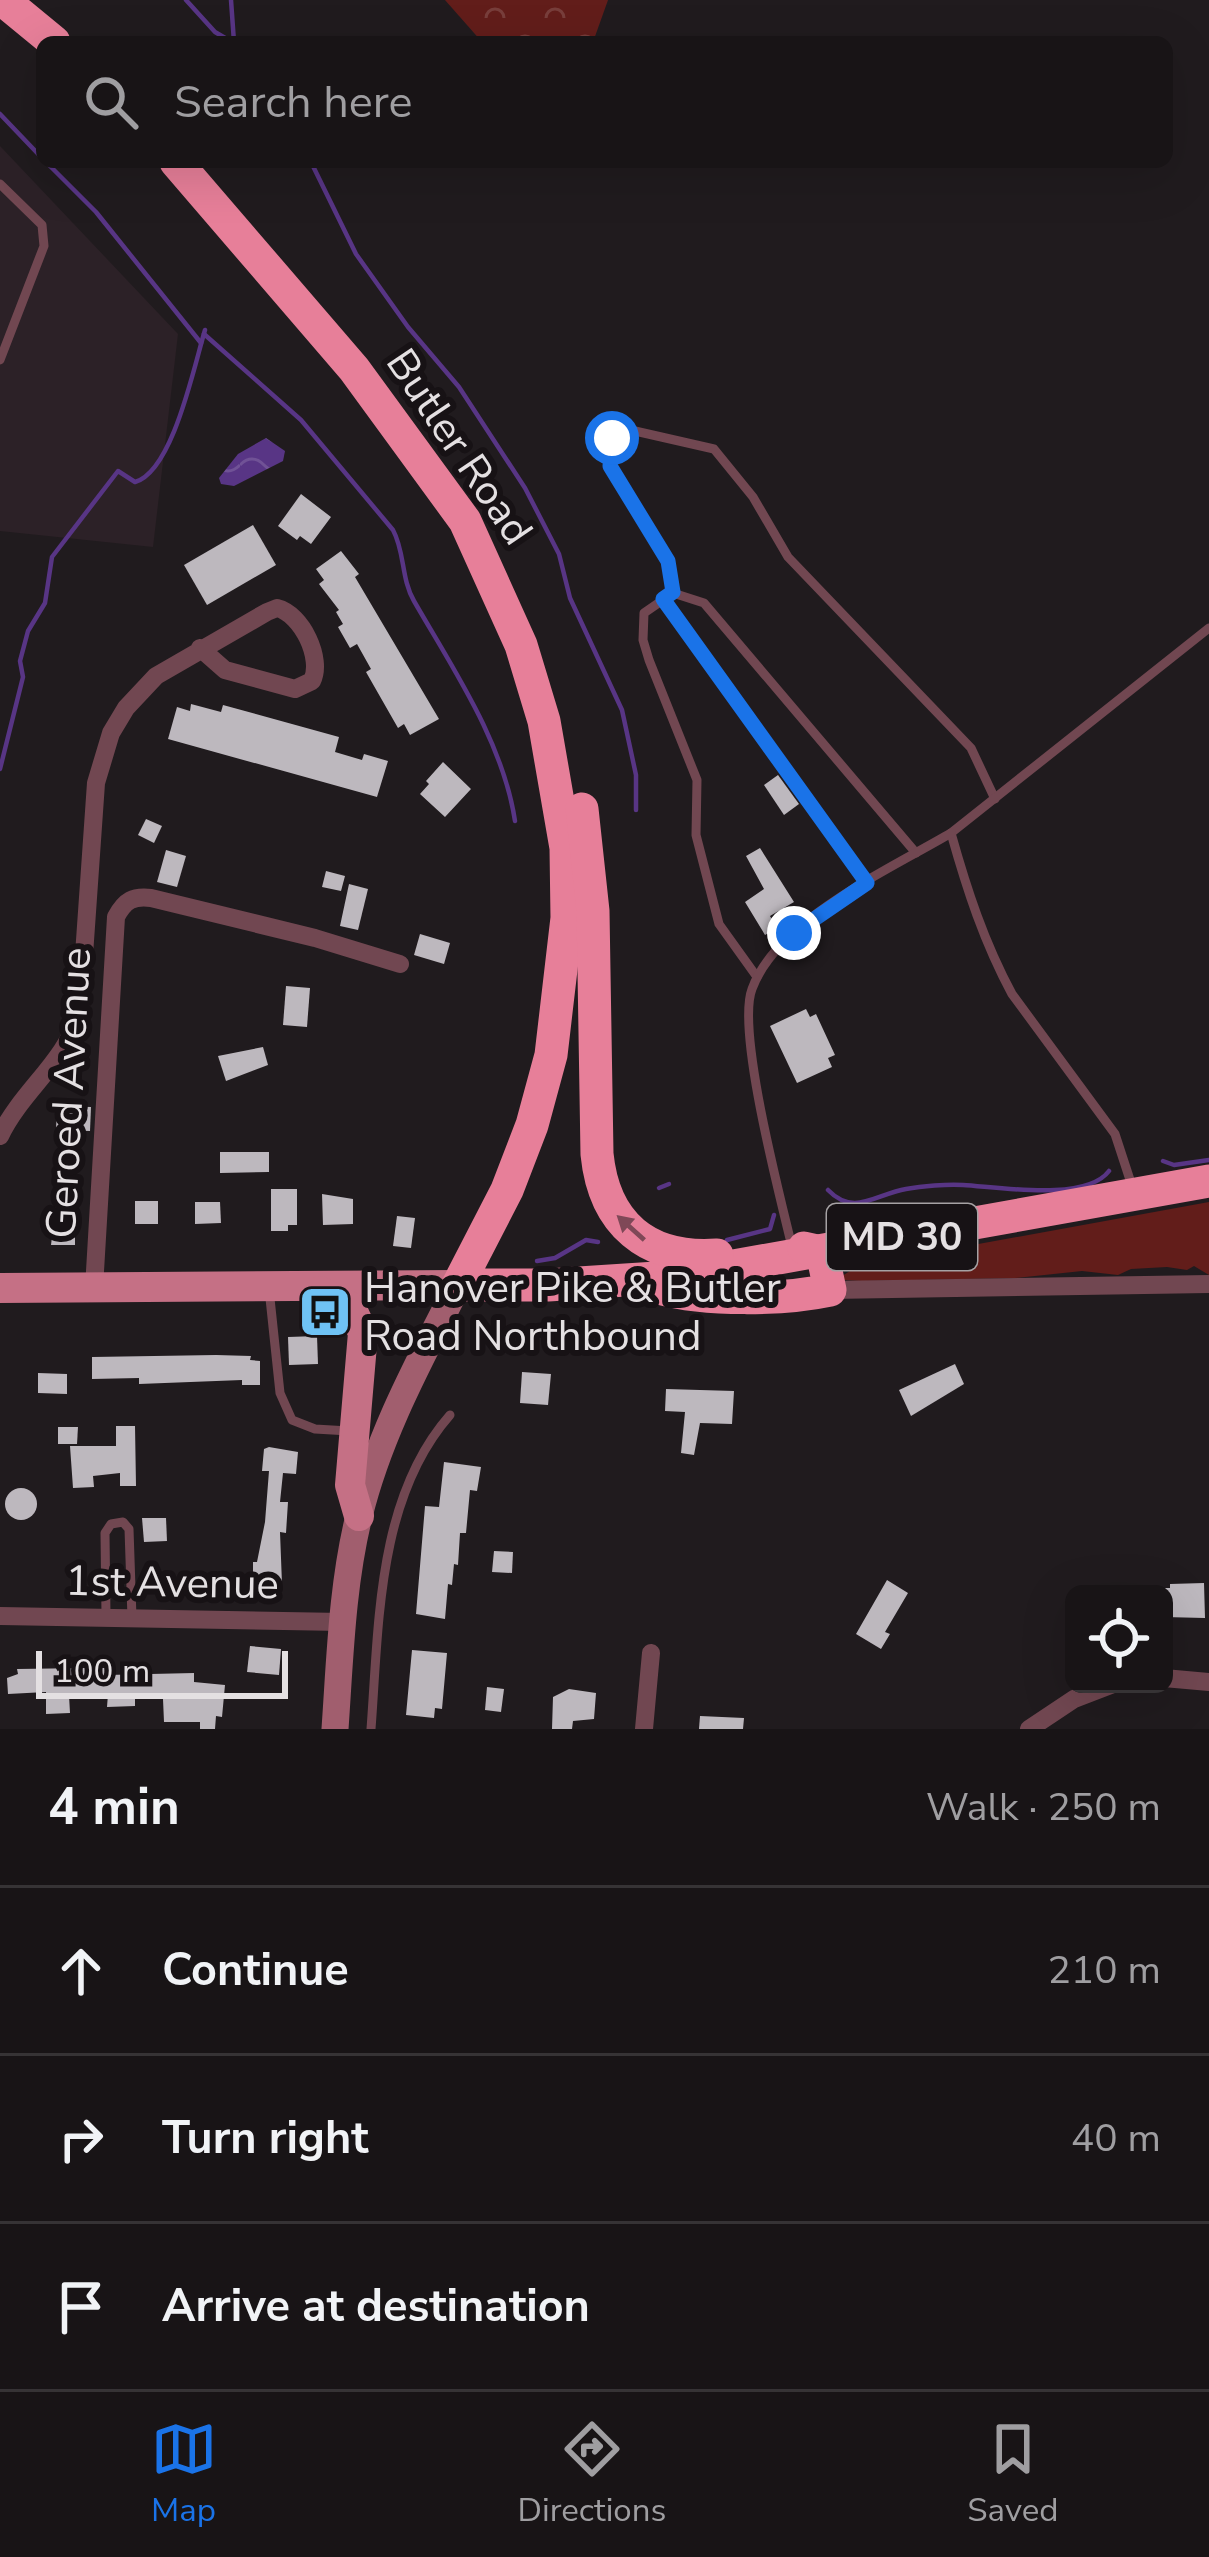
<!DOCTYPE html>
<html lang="en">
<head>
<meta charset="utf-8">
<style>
	body { margin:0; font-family:"Nunito Sans",sans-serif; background:#252123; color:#f1f3f6 }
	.controls { position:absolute; right:36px; bottom:36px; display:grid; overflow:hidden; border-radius:18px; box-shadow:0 12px 48px #0002 }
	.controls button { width:108px; height:108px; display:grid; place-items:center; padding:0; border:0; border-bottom:3px solid #363335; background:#181416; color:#f1f3f6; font:60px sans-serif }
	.scale { position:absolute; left:36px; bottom:30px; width:252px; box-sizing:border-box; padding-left:12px; border:6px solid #e4e0e2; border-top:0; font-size:33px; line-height:42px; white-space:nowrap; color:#e4e0e2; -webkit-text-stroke:9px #171215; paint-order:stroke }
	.stop { position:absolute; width:36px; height:36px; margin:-27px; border:9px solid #1a73e8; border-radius:50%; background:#fff }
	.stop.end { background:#1a73e8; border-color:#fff; box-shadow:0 3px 12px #0008 }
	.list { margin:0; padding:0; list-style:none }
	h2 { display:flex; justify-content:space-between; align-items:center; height:156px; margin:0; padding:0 48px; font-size:51px }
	h2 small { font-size:39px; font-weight:400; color:#9f9ea1 }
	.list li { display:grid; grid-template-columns:78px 1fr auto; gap:36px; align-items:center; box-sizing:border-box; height:168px; padding:0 48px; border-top:3px solid #363335 }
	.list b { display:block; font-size:45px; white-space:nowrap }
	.list em { font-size:39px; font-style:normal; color:#9f9ea1 }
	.icon { flex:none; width:66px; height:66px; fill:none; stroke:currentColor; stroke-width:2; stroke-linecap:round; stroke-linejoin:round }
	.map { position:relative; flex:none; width:1209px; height:1729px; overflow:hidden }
	.search { position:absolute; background:#181416; box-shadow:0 12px 48px #0002; left:36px; right:36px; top:36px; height:132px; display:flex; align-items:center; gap:30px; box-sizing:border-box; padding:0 42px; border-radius:18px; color:#9f9ea1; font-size:45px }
	.sheet { height:660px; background:#181416 }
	nav { display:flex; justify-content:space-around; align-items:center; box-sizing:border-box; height:168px; border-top:3px solid #363335; background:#181416; font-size:33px; color:#9f9ea1 }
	nav a { display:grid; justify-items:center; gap:6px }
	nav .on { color:#1a73e8 }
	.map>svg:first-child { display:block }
	.built { fill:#2c2127 }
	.green { fill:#621d1a }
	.forest { fill:url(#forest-crowns) }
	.water { fill:url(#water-waves) }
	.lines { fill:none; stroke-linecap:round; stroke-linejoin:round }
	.stream { stroke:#583585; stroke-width:4.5 }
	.building { fill:#bdb8be }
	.lane { stroke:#714751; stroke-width:9 }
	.street { stroke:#714751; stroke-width:18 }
	.secondary { stroke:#a15e6e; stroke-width:27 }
	.primary { stroke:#c57085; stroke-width:30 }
	.highway { stroke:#e77f99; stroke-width:33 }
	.oneway { fill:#7f4857 }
	.route { stroke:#1a73e8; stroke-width:15 }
	.labels { text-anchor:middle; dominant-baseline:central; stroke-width:12; stroke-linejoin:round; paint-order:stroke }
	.shield { fill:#171215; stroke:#a6a2a4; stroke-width:3 }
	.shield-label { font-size:39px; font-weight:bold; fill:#e4e0e2 }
	.street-label { font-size:42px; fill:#e4e0e2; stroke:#171215 }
	.poi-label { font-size:42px; fill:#e4e0e2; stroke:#171215; text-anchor:start }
</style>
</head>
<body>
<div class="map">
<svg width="1209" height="1729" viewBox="0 0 1209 1729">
	<defs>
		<pattern id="forest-crowns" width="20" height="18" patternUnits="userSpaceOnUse" patternTransform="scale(3)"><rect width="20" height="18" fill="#621d1a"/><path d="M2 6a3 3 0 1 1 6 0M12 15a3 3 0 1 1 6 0" fill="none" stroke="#783e3b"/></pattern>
		<pattern id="water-waves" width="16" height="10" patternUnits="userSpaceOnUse" patternTransform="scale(3)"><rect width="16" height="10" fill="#583585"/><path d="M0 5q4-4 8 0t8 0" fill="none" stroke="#705296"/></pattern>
	</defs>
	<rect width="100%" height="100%" fill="#201b1e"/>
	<polygon class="built" points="0,146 178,334 153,547 0,531"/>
	<polygon class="green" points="1209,1202 1209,1275 1194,1266 1187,1270 1167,1267 1131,1269 1118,1275 1082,1271 1015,1278 862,1281 844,1280 842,1276 858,1266"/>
	<polygon class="forest" points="445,0 608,0 593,42 482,42"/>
	<polygon class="water" points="266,438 285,451 283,461 234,486 221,484 219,478 238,454"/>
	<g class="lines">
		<g class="stream">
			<polyline points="186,0 215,32 232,42"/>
			<polyline points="231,0 234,42"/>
			<polyline points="0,114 42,158"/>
			<polyline points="46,162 96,212 201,343"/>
			<polyline points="311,162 356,254 408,327 459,387 525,488 559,554 570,598 622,710 636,775 636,810"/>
			<path d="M204,334l97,86 92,110c12,22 8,49 21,71 39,68 89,141 101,220"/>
			<path d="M0,769l23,-92 -3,-16 8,-30 17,-28 7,-46 66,-86 17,11c38,-11 59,-116 70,-152"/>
			<polyline points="1163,1161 1174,1165 1209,1160"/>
			<polyline points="659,1188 669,1184"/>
			<path d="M828,1190c26,27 48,4 78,-1 16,-3 41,-5 57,-4 35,2 123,17 146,-14"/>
			<polyline points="727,1240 770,1229 774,1215"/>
			<polyline points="537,1261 555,1258 586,1240 598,1242"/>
		</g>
	</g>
	<g class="building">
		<polygon points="301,494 331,517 311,544 300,536 297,540 278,526"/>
		<polygon points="253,525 276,565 207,605 184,565"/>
		<polygon points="341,551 359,574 355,577 439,719 410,735 404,724 398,728 366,672 371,669 357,644 350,648 338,627 343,624 336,612 339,610 319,584 324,580 316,569"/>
		<polygon points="191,704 221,712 223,705 339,737 335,752 362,760 364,754 388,761 377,797 168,739 177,707 190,711"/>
		<polygon points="443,762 471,789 445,817 420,794 429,784 426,781"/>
		<polygon points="778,775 799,804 784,815 764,785"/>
		<polygon points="146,819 162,826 154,843 138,835"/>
		<polygon points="760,848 794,902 770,916 777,928 765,935 745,902 764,889 746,856"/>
		<polygon points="166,850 186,856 177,887 157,882"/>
		<polygon points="326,871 345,876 341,891 322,887"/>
		<polygon points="349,884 368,889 358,930 340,926"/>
		<polygon points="420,934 450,943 444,964 414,955"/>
		<polygon points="286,986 310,988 307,1027 283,1025"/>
		<polygon points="806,1009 810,1017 816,1014 835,1055 828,1058 832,1067 797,1083 770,1026"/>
		<polygon points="263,1047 268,1065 226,1081 218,1056"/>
		<polygon points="57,1106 91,1107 90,1131 56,1130"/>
		<polygon points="220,1152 269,1152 269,1172 220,1173"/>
		<polygon points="271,1189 297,1189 297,1225 288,1225 288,1231 271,1231"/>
		<polygon points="322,1194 353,1199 353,1224 323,1225"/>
		<rect x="135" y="1201" width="23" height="23"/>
		<polygon points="195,1202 220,1202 221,1223 195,1224"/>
		<polygon points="75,1203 75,1245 51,1245 56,1204"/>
		<polygon points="397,1216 415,1218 411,1248 393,1246"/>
		<polygon points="317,1336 318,1364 289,1365 288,1337"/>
		<polygon points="216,1355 251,1356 250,1360 260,1361 260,1385 242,1385 242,1380 139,1384 139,1378 92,1379 92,1357"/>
		<polygon points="955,1364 964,1384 911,1416 899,1390"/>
		<polygon points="522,1372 551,1374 548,1405 520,1403"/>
		<polygon points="38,1373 67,1374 67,1394 38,1393"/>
		<polygon points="666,1389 734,1391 732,1424 700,1423 694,1455 681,1453 685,1412 665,1411"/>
		<polygon points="116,1426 135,1426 136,1486 120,1486 120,1473 93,1476 94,1487 73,1488 70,1446 116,1446"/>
		<polygon points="58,1427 78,1427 77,1444 58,1444"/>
		<polygon points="269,1447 298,1452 296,1474 283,1473 280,1502 288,1502 286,1533 280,1532 282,1584 253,1584 253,1562 257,1562 265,1522 269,1471 262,1471 264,1449"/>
		<polygon points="444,1462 481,1467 477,1491 470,1490 466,1533 460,1533 458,1565 454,1564 452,1585 448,1584 445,1619 416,1614 425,1506 439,1507"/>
		<circle cx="21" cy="1504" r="16"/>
		<polygon points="142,1518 166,1518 167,1541 144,1542"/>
		<polygon points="494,1551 513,1552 512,1573 492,1572"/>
		<polygon points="887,1580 908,1593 885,1632 890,1634 881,1649 856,1634"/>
		<polygon points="1204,1583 1205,1618 1164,1617 1164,1588 1170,1588 1170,1584"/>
		<polygon points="250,1646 281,1649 279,1675 247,1672"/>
		<polygon points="412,1650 447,1653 442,1709 435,1708 434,1718 406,1715"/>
		<polygon points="86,1668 107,1668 107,1675 194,1673 194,1682 225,1685 222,1717 216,1716 215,1729 200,1729 200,1722 164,1722 163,1699 135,1699 135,1706 107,1707 108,1694 69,1695 70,1713 46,1714 46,1692 8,1694 7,1678 18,1674 17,1669"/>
		<polygon points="487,1687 504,1689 501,1712 485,1710"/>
		<polygon points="569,1689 596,1693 594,1719 573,1721 572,1729 552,1729 553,1697"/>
		<polygon points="700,1716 744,1718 743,1729 699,1729"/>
	</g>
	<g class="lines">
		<g class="lane">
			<polyline points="0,184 42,225 44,246 0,360"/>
			<polyline points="673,593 668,561 610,467 612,438 635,431 714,449 753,497 788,557 971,748 995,799"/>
			<polyline points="663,599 867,883"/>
			<polyline points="757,977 719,924 696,835 697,780 649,660 643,640 644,613 673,593 704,603 916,853"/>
			<path d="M1133,1189l-18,-55 -103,-140c-28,-52 -45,-104 -61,-161l258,-205"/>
			<path d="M793,1251c-12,-51 -57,-220 -41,-262 25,-69 138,-120 199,-156"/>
			<polyline points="269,1289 280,1393 292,1420 315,1429 349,1431"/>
			<polyline points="106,1616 105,1533 111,1524 123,1522 129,1529 132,1618"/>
			<path d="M371,1729c8,-105 6,-231 79,-314"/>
		</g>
		<g class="street">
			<path d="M0,1136c22,-46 66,-74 80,-124l16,-229 15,-50 15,-25 30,-32 111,-64 10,-4c25,6 46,51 35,73l-17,8 -70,-19 -25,-22"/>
			<path d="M94,1288l22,-371c9,-17 17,-21 35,-19l164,40 85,26"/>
			<polyline points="830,1290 1209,1284"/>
			<polyline points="0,1616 343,1622"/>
			<polyline points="1164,1678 1209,1682"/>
			<polyline points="644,1729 651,1653"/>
			<polyline points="1029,1729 1074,1699 1113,1684"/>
		</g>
		<path class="secondary" d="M335,1729c5,-71 7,-144 24,-213 20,-82 61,-156 99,-231"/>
		<g class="primary">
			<polyline points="0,1288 458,1285"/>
			<polyline points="320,1291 351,1307 363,1333 350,1485 359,1516"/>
		</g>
		<g class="highway">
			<polyline points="3,0 54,42"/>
			<polyline points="176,162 354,369 465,521 521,645 544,721 566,848 567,918 551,1055 532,1125 507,1190 458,1285 548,1285 672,1277 1209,1181"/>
			<path d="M582,809l11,102 4,243c7,70 50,106 120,101"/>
			<path d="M659,1288c47,13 124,12 171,2l-8,-38 -18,-4"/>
		</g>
	</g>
	<defs><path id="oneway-solid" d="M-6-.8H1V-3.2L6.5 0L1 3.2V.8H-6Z" transform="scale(3)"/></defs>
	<use class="oneway" href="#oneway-solid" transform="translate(631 1228) rotate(-138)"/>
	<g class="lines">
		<polyline class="route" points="612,438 610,466 668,561 673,592 663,599 867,883 794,933"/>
	</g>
	<defs>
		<g id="bus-square" transform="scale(2.7)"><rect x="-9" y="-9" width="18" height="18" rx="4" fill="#6fc2f4" stroke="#171215"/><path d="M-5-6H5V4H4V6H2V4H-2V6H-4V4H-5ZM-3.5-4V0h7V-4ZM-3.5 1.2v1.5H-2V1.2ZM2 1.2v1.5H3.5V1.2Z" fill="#111"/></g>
	</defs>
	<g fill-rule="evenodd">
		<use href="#bus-square" x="325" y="1312"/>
	</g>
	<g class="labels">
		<rect class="shield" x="827" y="1204" width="150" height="66" rx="9"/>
		<g class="shield-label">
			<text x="902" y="1237">MD 30</text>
		</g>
		<g class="street-label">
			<text transform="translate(459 447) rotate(56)">Butler Road</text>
			<text transform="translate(69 1093) rotate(-87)">Geroed Avenue</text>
			<text transform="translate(172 1583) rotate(1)">1st Avenue</text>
		</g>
		<g class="poi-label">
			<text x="364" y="1288">Hanover Pike &amp; Butler<tspan x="364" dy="48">Road Northbound</tspan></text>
		</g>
	</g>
</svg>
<div class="controls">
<button><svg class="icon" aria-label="locate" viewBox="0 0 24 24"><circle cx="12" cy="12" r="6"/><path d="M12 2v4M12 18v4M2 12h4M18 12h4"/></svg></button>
</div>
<div class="scale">100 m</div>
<div class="stop" style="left:612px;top:438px"></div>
<div class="stop end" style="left:794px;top:933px"></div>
<div class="search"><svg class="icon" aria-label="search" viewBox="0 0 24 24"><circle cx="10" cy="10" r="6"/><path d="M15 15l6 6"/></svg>Search here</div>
</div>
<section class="sheet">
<h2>4 min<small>Walk · 250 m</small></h2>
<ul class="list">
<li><svg class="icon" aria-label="ahead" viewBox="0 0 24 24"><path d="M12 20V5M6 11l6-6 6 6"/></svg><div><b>Continue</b></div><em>210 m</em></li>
<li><svg class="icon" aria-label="right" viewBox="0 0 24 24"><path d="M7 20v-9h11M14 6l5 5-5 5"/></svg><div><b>Turn right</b></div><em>40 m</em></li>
<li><svg class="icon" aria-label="arrive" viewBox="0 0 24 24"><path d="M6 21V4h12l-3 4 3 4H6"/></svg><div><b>Arrive at destination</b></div></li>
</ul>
</section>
<nav>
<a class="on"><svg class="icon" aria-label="map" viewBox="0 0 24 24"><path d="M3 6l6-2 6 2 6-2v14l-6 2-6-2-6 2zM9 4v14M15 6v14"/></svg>Map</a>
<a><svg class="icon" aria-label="directions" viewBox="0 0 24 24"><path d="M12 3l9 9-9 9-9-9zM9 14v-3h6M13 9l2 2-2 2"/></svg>Directions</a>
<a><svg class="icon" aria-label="saved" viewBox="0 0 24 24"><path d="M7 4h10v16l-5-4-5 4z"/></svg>Saved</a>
</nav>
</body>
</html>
